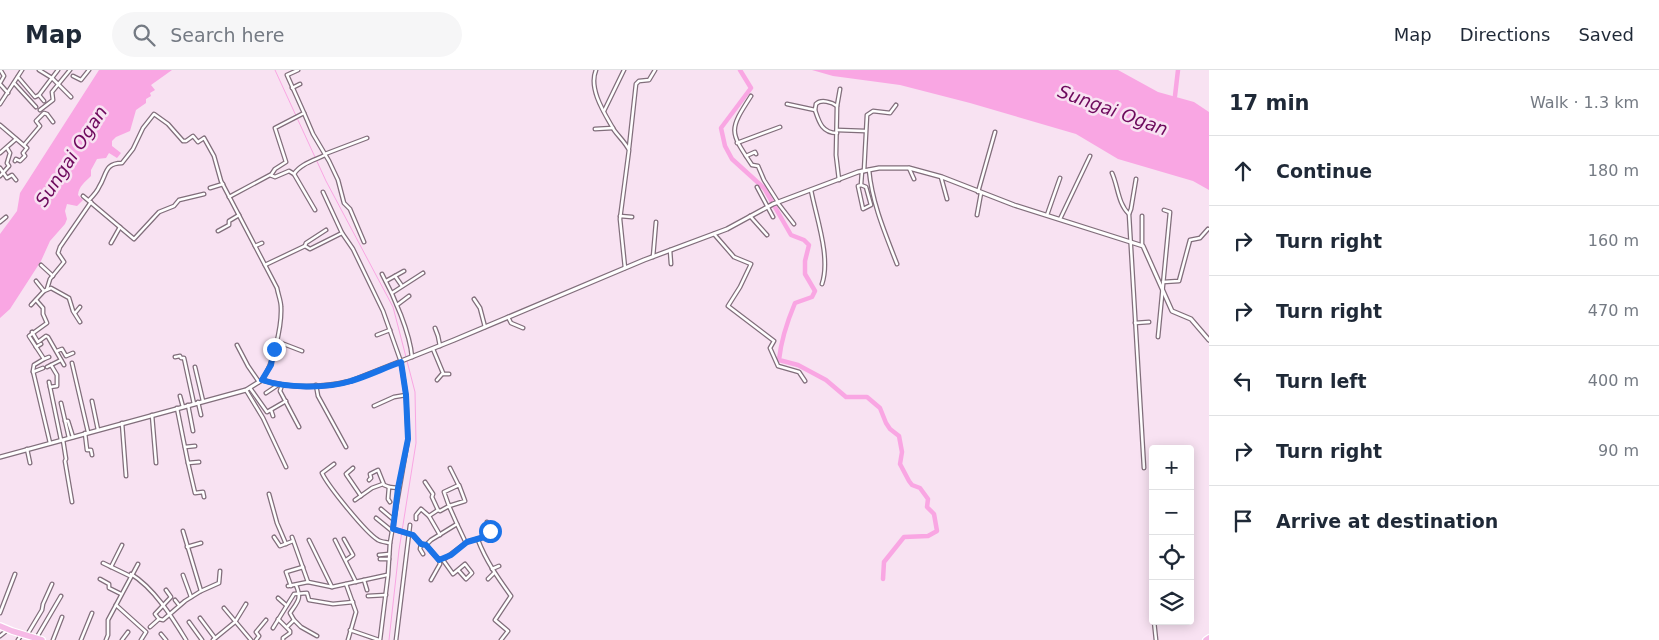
<!DOCTYPE html>
<html lang="en">
<head>
<meta charset="utf-8">
<style>
	body { margin:0; font-family:"DejaVu Sans",sans-serif; background:#f6f6f7; color:#1f2937 }
	.controls { position:absolute; right:15px; bottom:15px; display:grid; overflow:hidden; border-radius:5px; box-shadow:0 2px 12px #0003 }
	.controls button { width:45px; height:45px; display:grid; place-items:center; padding:0; border:0; border-bottom:1px solid #e0e1e3; background:#fff; color:#1f2937; font:25px sans-serif }
	.stop { position:absolute; width:15px; height:15px; margin:-11px; border:4px solid #1a73e8; border-radius:50%; background:#fff }
	.stop.end { background:#1a73e8; border-color:#fff; box-shadow:0 1px 5px #0008 }
	.list { margin:0; padding:0; list-style:none }
	h2 { display:flex; justify-content:space-between; align-items:center; height:65px; margin:0; padding:0 20px; font-size:21px }
	h2 small { font-size:16px; font-weight:400; color:#747a83 }
	.list li { display:grid; grid-template-columns:32px 1fr auto; gap:15px; align-items:center; box-sizing:border-box; height:70px; padding:0 20px; border-top:1px solid #e0e1e3 }
	.list b { display:block; font-size:19px; white-space:nowrap }
	.list em { font-size:16px; font-style:normal; color:#747a83 }
	.icon { flex:none; width:28px; height:28px; fill:none; stroke:currentColor; stroke-width:2; stroke-linecap:round; stroke-linejoin:round }
	.map { position:relative; flex:none; width:1209px; height:570px; overflow:hidden }
	header { display:flex; align-items:center; gap:30px; box-sizing:border-box; height:70px; padding:0 25px; background:#fff; border-bottom:1px solid #e0e1e3 }
	header strong { font-size:24px }
	nav { display:flex; gap:28px; margin-inline-start:auto; font-size:18px }
	.search { width:350px; height:45px; background:#f6f6f7; display:flex; align-items:center; gap:12px; box-sizing:border-box; padding:0 18px; border-radius:28px; color:#747a83; font-size:19px }
	main { display:flex }
	aside { flex:1; background:#fff }
	.map>svg:first-child { display:block }
	.water { fill:#f9a6e3 }
	.lines { fill:none; stroke-linecap:round; stroke-linejoin:round }
	.stream { stroke:#f9a6e3; stroke-width:1 }
	.river { stroke:#f9a6e3; stroke-width:4.5 }
	.minor-casing { stroke:#816e7b; stroke-width:5 }
	.tertiary-casing { stroke:#816e7b; stroke-width:5.5 }
	.trunk-casing { stroke:#fff; stroke-width:8 }
	.minor { stroke:#fff; stroke-width:2.5 }
	.tertiary { stroke:#fff; stroke-width:3 }
	.trunk { stroke:#f6bae6; stroke-width:5.5 }
	.route { stroke:#1a73e8; stroke-width:6 }
	.labels { text-anchor:middle; dominant-baseline:central; stroke-width:5; stroke-linejoin:round; paint-order:stroke }
	.water-label { font-size:18px; font-style:italic; fill:#6d095c; stroke:#f8e2f2 }
</style>
</head>
<body>
<header>
<strong>Map</strong>
<div class="search"><svg class="icon" aria-label="search" viewBox="0 0 24 24"><circle cx="10" cy="10" r="6"/><path d="M15 15l6 6"/></svg>Search here</div>
<nav><a>Map</a><a>Directions</a><a>Saved</a></nav>
</header>
<main>
<div class="map">
<svg width="1209" height="570" viewBox="0 0 1209 570">
	<rect width="100%" height="100%" fill="#f8e2f2"/>
	<g class="water">
		<path d="M99,0h73l-21,15 4,5 -5,3 1,3 -5,3v4l-10,7 -6,21 -14,6 -4,4v5l9,7 -4,5 -8,-5 -3,5 -9,1 -6,11v6c-6,6 -12,10 -13,19l5,5 -6,6 -10,-2 -2,7 2,8 -2,5 -15,17 -9,20 -31,48 -10,9v-84l17,-23 3,-18z"/>
		<polygon points="812,0 1118,0 1158,22 1194,32 1209,42 1209,120 1193,111 1118,89 1076,64 970,33 900,15 833,6"/>
	</g>
	<g class="lines">
		<g class="stream">
			<polyline points="275,0 326,111 393,237 406,287"/>
			<polyline points="389,570 399,480 416,373 415,322 407,291"/>
		</g>
		<g class="river">
			<path d="M740,0l11,18 -30,40 4,18 7,13 32,29 27,47 13,5 5,5 -4,16v13l10,17 -3,6 -17,6c-8,19 -14,37 -16,57l19,5 28,15 20,17h21l13,11 6,15 4,6 9,7 3,16 -2,12 9,17 3,4 8,3 8,11 -1,8 7,7 3,17 -9,5 -24,1 -20,25 -1,17"/>
			<polyline points="1175,26 1178,0"/>
		</g>
		<g class="minor-casing">
			<g id="minor">
				<polyline points="39,0 52,8 71,27"/>
				<path d="M596,0c-8,19 9,44 18,60 5,7 11,12 15,20l-9,69 5,49"/>
				<polyline points="73,6 81,10 89,0"/>
				<polyline points="18,7 35,27 39,25 58,0"/>
				<polyline points="0,13 4,6 1,1"/>
				<polyline points="14,13 36,37"/>
				<polyline points="0,14 8,23"/>
				<polyline points="292,18 300,14"/>
				<polyline points="39,25 44,31"/>
				<path d="M751,26c-22,34 -22,35 1,69l6,1 6,14 14,22"/>
				<polyline points="0,34 22,0"/>
				<path d="M787,34l28,6 1,-6c5,-5 16,-2 21,2l-1,49 3,25"/>
				<polyline points="837,36 840,19"/>
				<polyline points="40,40 53,30 52,22 70,0"/>
				<path d="M815,40c4,12 7,23 22,23"/>
				<polyline points="604,41 624,0"/>
				<polyline points="304,43 313,64 329,91 338,110 344,133 350,139 364,172"/>
				<polyline points="0,55 27,78 23,83 25,86 20,91 16,89 15,91"/>
				<polyline points="595,59 613,58"/>
				<polyline points="837,60 865,61"/>
				<polyline points="737,73 780,57"/>
				<polyline points="24,75 40,56 36,51 44,43 47,44 53,52"/>
				<polyline points="629,78 636,14 639,11 649,10 655,0"/>
				<polyline points="0,83 16,69"/>
				<polyline points="325,84 367,68"/>
				<polyline points="746,86 755,82 756,84"/>
				<polyline points="0,98 7,108 12,105 16,110"/>
				<polyline points="909,98 914,109"/>
				<path d="M869,100c3,33 16,63 28,94"/>
				<polyline points="864,101 867,45 873,41 890,43 896,35"/>
				<path d="M1112,103c6,13 6,31 17,41"/>
				<path d="M294,104c6,-10 21,-14 31,-19"/>
				<polyline points="271,105 275,99 286,92 275,58 304,43 287,5 298,0"/>
				<polyline points="0,106 9,96 7,93 10,83 7,78"/>
				<polyline points="941,107 947,129"/>
				<polyline points="1136,109 1131,139 1129,144 1144,398"/>
				<polyline points="861,115 866,117 871,135 863,139 858,116 861,115 862,101"/>
				<polyline points="757,117 773,147"/>
				<polyline points="210,118 223,114"/>
				<path d="M811,120c5,27 20,67 11,94"/>
				<polyline points="978,122 995,62"/>
				<polyline points="83,126 134,169 159,142 174,136 179,130 204,124"/>
				<polyline points="229,127 270,105 275,107 289,101 294,104 315,140"/>
				<path d="M89,130c4,-4 8,-8 10,-13 8,-12 5,-24 23,-24l11,-14 10,-21 11,-14 14,10 15,17h3l7,-5 5,6 6,-4 10,18 7,25 56,107c1,6 4,13 4,19 1,19 -8,58 -19,73"/>
				<polyline points="777,132 794,154"/>
				<polyline points="977,145 981,123"/>
				<polyline points="1047,145 1060,108"/>
				<polyline points="620,146 632,147"/>
				<polyline points="750,146 767,165"/>
				<polyline points="1060,149 1090,86"/>
				<polyline points="0,152 6,147"/>
				<polyline points="218,161 229,155 229,151 239,145"/>
				<polyline points="342,163 353,179 383,241 401,292 406,325 408,369 390,473 388,505 380,570"/>
				<polyline points="714,164 734,187 751,194 740,217 728,236 774,271 770,278 778,296 799,302 805,311"/>
				<polyline points="111,173 120,157"/>
				<polyline points="1142,175 1142,146"/>
				<polyline points="255,176 262,173"/>
				<polyline points="305,176 306,173 326,160"/>
				<polyline points="670,180 671,194"/>
				<polyline points="653,187 656,152"/>
				<polyline points="41,195 53,206"/>
				<polyline points="265,195 305,176 310,179 342,163 323,122"/>
				<path d="M382,204c12,22 28,59 30,83"/>
				<polyline points="395,206 402,216"/>
				<polyline points="36,211 44,221"/>
				<polyline points="386,211 404,201"/>
				<polyline points="1163,212 1179,211 1190,170 1200,168 1208,159"/>
				<polyline points="47,219 50,209 64,192 58,183 60,177 91,132"/>
				<polyline points="392,223 423,203"/>
				<polyline points="474,229 480,238 485,257"/>
				<polyline points="36,230 43,238 43,244 47,253 29,266 44,289 34,295 33,301 50,373"/>
				<polyline points="31,235 44,221 51,218 69,228 73,241 80,252"/>
				<polyline points="397,235 409,226"/>
				<polyline points="75,243 80,237"/>
				<polyline points="508,247 511,253 523,258"/>
				<polyline points="1135,253 1149,252"/>
				<polyline points="435,258 438,266 440,276"/>
				<polyline points="32,262 38,272 46,266 48,267 64,295"/>
				<polyline points="377,265 390,260"/>
				<polyline points="1158,267 1170,142 1164,140"/>
				<polyline points="276,271 302,281"/>
				<polyline points="237,275 248,296 259,312"/>
				<polyline points="36,277 41,274"/>
				<polyline points="433,279 443,303 437,310"/>
				<polyline points="57,281 62,279 66,286 73,283"/>
				<polyline points="175,287 180,286 181,288 184,288 194,334"/>
				<polyline points="44,289 49,287"/>
				<polyline points="72,293 88,362"/>
				<polyline points="47,297 61,290"/>
				<polyline points="195,297 203,331"/>
				<polyline points="33,302 43,298"/>
				<polyline points="443,304 449,304"/>
				<polyline points="49,312 61,370"/>
				<polyline points="282,315 280,321 299,357"/>
				<polyline points="316,315 318,326 346,377"/>
				<polyline points="50,317 57,316 57,305 51,295"/>
				<polyline points="250,318 267,342 286,331"/>
				<polyline points="246,320 263,348 286,397"/>
				<polyline points="266,323 278,315"/>
				<polyline points="180,326 183,337"/>
				<polyline points="92,331 98,360"/>
				<polyline points="198,332 201,345"/>
				<polyline points="61,333 69,368"/>
				<polyline points="188,335 193,361"/>
				<polyline points="374,336 394,327 406,325"/>
				<polyline points="177,338 188,393 199,392"/>
				<polyline points="271,340 273,346"/>
				<polyline points="152,345 156,393"/>
				<polyline points="65,351 68,351 73,367"/>
				<polyline points="122,353 126,406"/>
				<polyline points="85,363 87,380 91,380 92,385"/>
				<polyline points="63,370 66,389 65,391 72,432"/>
				<polyline points="185,377 195,376"/>
				<polyline points="27,379 30,393"/>
				<polyline points="188,393 195,423 203,422 204,427"/>
				<path d="M334,394l-12,9c6,13 44,60 56,67 3,2 8,2 12,3"/>
				<polyline points="353,398 346,404 361,426"/>
				<polyline points="450,398 458,414"/>
				<polyline points="369,410 371,408 370,404 378,400 384,415 389,417"/>
				<polyline points="425,412 433,424 432,427 438,440"/>
				<polyline points="269,424 277,453 286,474"/>
				<polyline points="355,430 372,418 383,414"/>
				<polyline points="390,432 388,429 389,417 398,418"/>
				<polyline points="381,439 394,450"/>
				<polyline points="376,448 392,461"/>
				<polyline points="416,449 416,445 421,439 429,446 440,465"/>
				<polyline points="457,454 466,473"/>
				<polyline points="393,459 413,465 421,474 426,475 432,482 439,490 443,490 453,504 465,494 472,503 466,509 458,500"/>
				<polyline points="274,467 280,476 293,471"/>
				<polyline points="292,467 308,512 332,517 387,505"/>
				<polyline points="344,469 353,485 346,490"/>
				<polyline points="309,470 332,517"/>
				<polyline points="335,470 356,512"/>
				<path d="M478,470c8,21 20,38 33,56l-16,24 13,11 -7,9"/>
				<polyline points="421,474 420,479 423,484"/>
				<polyline points="426,475 431,470 457,454 449,436 465,431 459,415 444,422 449,436 440,441 438,440 429,446"/>
				<polyline points="187,477 201,473"/>
				<polyline points="379,485 389,484"/>
				<polyline points="380,489 389,489"/>
				<polyline points="443,490 467,472 491,465 487,452"/>
				<polyline points="103,493 130,506"/>
				<polyline points="111,497 122,475"/>
				<polyline points="492,499 499,496"/>
				<path d="M131,504c23,14 41,43 55,66"/>
				<polyline points="183,505 191,527"/>
				<polyline points="100,509 109,514 109,518 121,524"/>
				<polyline points="488,509 494,503"/>
				<polyline points="364,510 367,520"/>
				<polyline points="431,510 440,494 439,490"/>
				<polyline points="346,514 356,542 348,570"/>
				<polyline points="288,516 308,512"/>
				<polyline points="291,516 286,502 303,497"/>
				<polyline points="201,521 219,513 220,501"/>
				<polyline points="368,526 386,525"/>
				<polyline points="278,528 286,535"/>
				<polyline points="175,530 179,535"/>
				<polyline points="116,535 146,562 141,570"/>
				<polyline points="224,538 251,570"/>
				<polyline points="0,543 15,504"/>
				<polyline points="200,548 215,568"/>
				<polyline points="159,549 155,544 171,527 166,520"/>
				<polyline points="278,549 290,561 290,563 283,568 283,570"/>
				<path d="M294,550l-4,-7c8,-12 12,-14 6,-28"/>
				<polyline points="1154,551 1156,570"/>
				<polyline points="189,552 202,570"/>
				<polyline points="150,557 159,549 163,550 185,531 201,521 183,461"/>
				<polyline points="287,557 294,550 301,557 317,566"/>
				<polyline points="273,558 294,524 307,523 309,530 333,534 353,532"/>
				<polyline points="350,560 379,570"/>
				<polyline points="161,564 166,570"/>
				<polyline points="27,565 42,540 43,534 52,514"/>
				<polyline points="0,566 5,562"/>
				<polyline points="37,567 61,526"/>
				<polyline points="18,570 20,567"/>
				<polyline points="53,570 62,547"/>
				<polyline points="81,570 92,543"/>
				<polyline points="106,570 108,565 108,550 138,494"/>
				<polyline points="122,570 128,562"/>
				<polyline points="213,570 235,552 246,534"/>
				<polyline points="256,570 259,566 256,562 266,550"/>
				<polyline points="396,570 410,455"/>
			</g>
		</g>
		<g class="tertiary-casing">
			<path id="tertiary" d="M0,387l246,-67 16,-10c28,9 61,8 89,1l103,-41 190,-80 83,-31 46,-25 85,-32 21,-4h30l33,9 72,28 126,40 3,1 29,65 19,8 18,21"/>
		</g>
		<g class="trunk-casing">
			<g id="trunk">
				<polyline points="0,556 12,561 42,570"/>
				<polyline points="1206,570 1209,568"/>
			</g>
		</g>
		<use href="#minor" class="minor"/>
		<use href="#tertiary" class="tertiary"/>
		<use href="#trunk" class="trunk"/>
	</g>
	<g class="lines">
		<path class="route" d="M274,279l-3,16 -9,15c24,8 64,9 89,1 17,-5 33,-13 50,-19l5,33 2,44 -10,49 -5,41 20,6 8,9 5,1 6,7 7,8 12,-5 16,-13 24,-7 -1,-4"/>
	</g>
	<g class="labels">
		<g class="water-label">
			<text transform="translate(1113 40) rotate(20)">Sungai Ogan</text>
			<text transform="translate(71 86) rotate(-57)">Sungai Ogan</text>
		</g>
	</g>
</svg>
<div class="controls">
<button>+</button>
<button>−</button>
<button><svg class="icon" aria-label="locate" viewBox="0 0 24 24"><circle cx="12" cy="12" r="6"/><path d="M12 2v4M12 18v4M2 12h4M18 12h4"/></svg></button>
<button><svg class="icon" aria-label="layers" viewBox="0 0 24 24"><path d="M12 4l9 5-9 5-9-5zM3 14l9 5 9-5"/></svg></button>
</div>
<div class="stop" style="left:490px;top:461px"></div>
<div class="stop end" style="left:274px;top:279px"></div>
</div>
<aside>
<h2>17 min<small>Walk · 1.3 km</small></h2>
<ul class="list">
<li><svg class="icon" aria-label="ahead" viewBox="0 0 24 24"><path d="M12 20V5M6 11l6-6 6 6"/></svg><div><b>Continue</b></div><em>180 m</em></li>
<li><svg class="icon" aria-label="right" viewBox="0 0 24 24"><path d="M7 20v-9h11M14 6l5 5-5 5"/></svg><div><b>Turn right</b></div><em>160 m</em></li>
<li><svg class="icon" aria-label="right" viewBox="0 0 24 24"><path d="M7 20v-9h11M14 6l5 5-5 5"/></svg><div><b>Turn right</b></div><em>470 m</em></li>
<li><svg class="icon" aria-label="left" viewBox="0 0 24 24"><path d="M17 20v-9H6M10 6l-5 5 5 5"/></svg><div><b>Turn left</b></div><em>400 m</em></li>
<li><svg class="icon" aria-label="right" viewBox="0 0 24 24"><path d="M7 20v-9h11M14 6l5 5-5 5"/></svg><div><b>Turn right</b></div><em>90 m</em></li>
<li><svg class="icon" aria-label="arrive" viewBox="0 0 24 24"><path d="M6 21V4h12l-3 4 3 4H6"/></svg><div><b>Arrive at destination</b></div></li>
</ul>
</aside>
</main>
</body>
</html>
